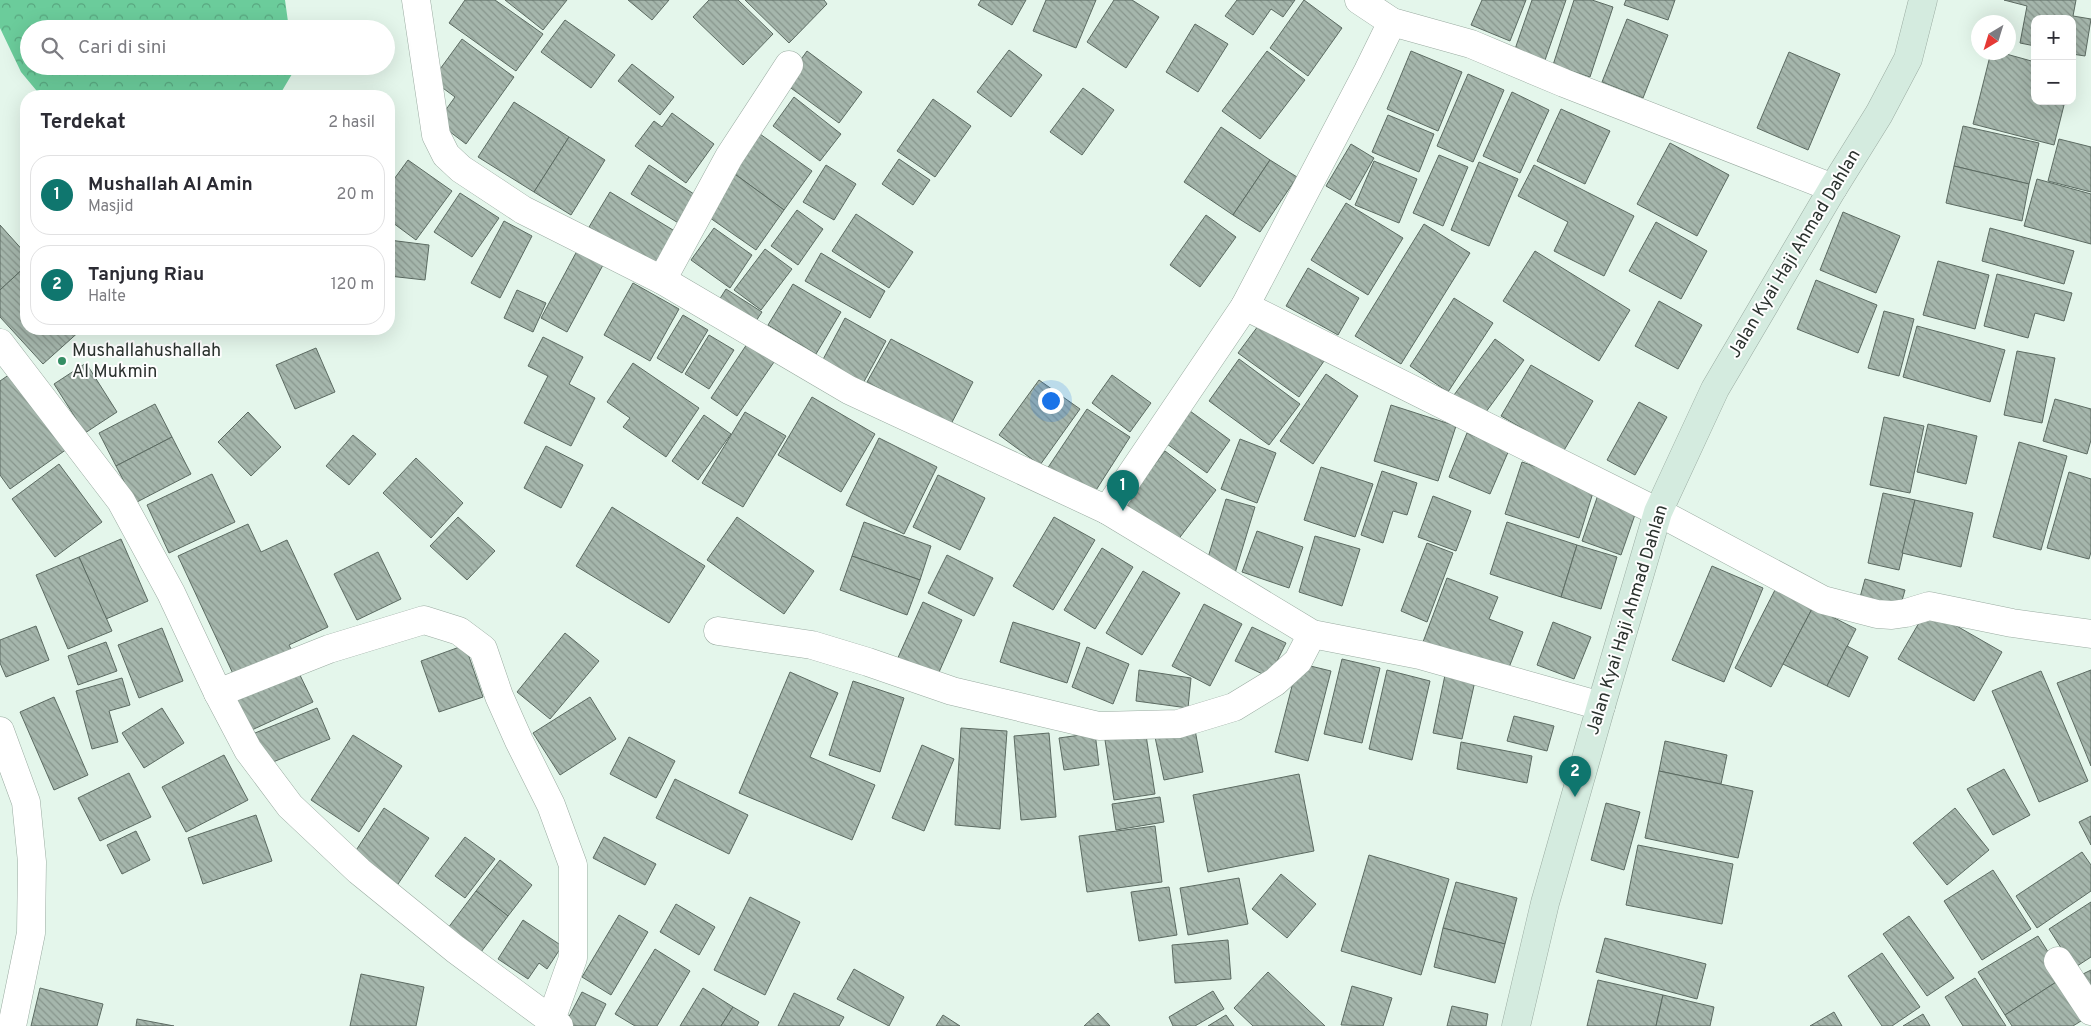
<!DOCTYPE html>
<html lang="id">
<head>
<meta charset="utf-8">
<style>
	body { margin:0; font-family:Overpass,sans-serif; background:#f2f2f3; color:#2b2b33 }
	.controls { position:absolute; right:15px; top:15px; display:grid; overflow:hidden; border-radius:10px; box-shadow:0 5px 20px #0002 }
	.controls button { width:45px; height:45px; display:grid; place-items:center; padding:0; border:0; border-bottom:1px solid #e1e1e2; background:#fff; color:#2b2b33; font:25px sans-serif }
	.compass { position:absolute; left:1971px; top:15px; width:45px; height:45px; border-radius:50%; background:#fff; box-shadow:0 5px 20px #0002; rotate:218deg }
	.you { position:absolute; left:1050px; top:400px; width:18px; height:18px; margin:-12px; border:4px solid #fff; border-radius:50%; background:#1a73e8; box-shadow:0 0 0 8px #1a73e833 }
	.badge { display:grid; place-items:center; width:32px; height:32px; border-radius:50%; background:#0f766e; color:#fff; font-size:16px; font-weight:700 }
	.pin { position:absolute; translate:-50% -41px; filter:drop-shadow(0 1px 2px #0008) }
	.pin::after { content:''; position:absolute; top:26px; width:18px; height:15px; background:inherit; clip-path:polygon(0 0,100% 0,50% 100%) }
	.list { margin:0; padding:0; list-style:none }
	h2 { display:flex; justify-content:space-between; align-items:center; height:65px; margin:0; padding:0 20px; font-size:21px }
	h2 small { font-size:16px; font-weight:400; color:#7c7c81 }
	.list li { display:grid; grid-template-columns:32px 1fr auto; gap:15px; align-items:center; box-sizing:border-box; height:80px; margin:0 10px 10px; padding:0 10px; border:1px solid #e1e1e2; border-radius:20px }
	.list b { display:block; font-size:19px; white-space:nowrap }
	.list p { margin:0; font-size:16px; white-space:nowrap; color:#7c7c81 }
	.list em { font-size:16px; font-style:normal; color:#7c7c81 }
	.icon { flex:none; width:28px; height:28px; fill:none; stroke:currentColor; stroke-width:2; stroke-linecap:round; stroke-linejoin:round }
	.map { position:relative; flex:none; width:2091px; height:1026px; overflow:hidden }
	.search { position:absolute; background:#fff; box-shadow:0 5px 20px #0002; left:20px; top:20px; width:375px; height:55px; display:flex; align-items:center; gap:12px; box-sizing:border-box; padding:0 18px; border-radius:28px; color:#7c7c81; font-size:19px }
	.panel { position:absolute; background:#fff; box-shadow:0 5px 20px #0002; left:20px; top:90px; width:375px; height:245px; border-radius:20px }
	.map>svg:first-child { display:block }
	.forest { fill:url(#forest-crowns) }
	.building { fill:url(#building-back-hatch); stroke:#5c6b62 }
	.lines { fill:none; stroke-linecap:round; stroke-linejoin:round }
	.minor-casing { stroke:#9aaba1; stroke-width:29 }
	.secondary-casing { stroke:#9aaba1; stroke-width:29 }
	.minor { stroke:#fff; stroke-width:28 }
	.secondary { stroke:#d4ebdf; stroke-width:28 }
	.poi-dot { fill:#348e64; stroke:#fefefe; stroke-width:2 }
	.labels { text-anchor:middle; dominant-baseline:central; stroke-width:4; stroke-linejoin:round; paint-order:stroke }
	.street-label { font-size:18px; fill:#2b322e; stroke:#fefefe }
	.poi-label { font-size:18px; fill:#2b322e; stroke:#fefefe; text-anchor:start }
</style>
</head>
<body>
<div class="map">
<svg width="2091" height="1026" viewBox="0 0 2091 1026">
	<defs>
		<pattern id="forest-crowns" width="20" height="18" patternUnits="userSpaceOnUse" patternTransform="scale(1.25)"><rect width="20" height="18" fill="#6bcc9b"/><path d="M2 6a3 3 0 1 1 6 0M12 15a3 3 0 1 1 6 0" fill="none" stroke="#58a67f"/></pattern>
		<pattern id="building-back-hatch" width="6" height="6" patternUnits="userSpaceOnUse" patternTransform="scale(1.25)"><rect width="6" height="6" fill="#a5b6ac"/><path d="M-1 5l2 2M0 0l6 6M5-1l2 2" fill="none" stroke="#87958c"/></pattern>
	</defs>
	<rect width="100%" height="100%" fill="#e4f6eb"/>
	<polygon class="forest" points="0,0 285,0 289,29 29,29 29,66 295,66 295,69 279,96 41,96 21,72 0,28"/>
	<g class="building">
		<polygon points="465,0 495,0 543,34 516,71 449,23"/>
		<polygon points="505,0 567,0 543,30"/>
		<polygon points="628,0 669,0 652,20"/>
		<polygon points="709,0 738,0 773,34 743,65 693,17"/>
		<polygon points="745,0 824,0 827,4 789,43"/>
		<polygon points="981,0 1026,0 1012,25 978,5"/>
		<polygon points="1046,0 1096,0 1076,48 1033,31"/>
		<polygon points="1114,0 1132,0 1159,17 1126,68 1087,42"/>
		<polygon points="1237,0 1295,0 1283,17 1271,9 1253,35 1225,16"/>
		<polygon points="1304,0 1342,28 1308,76 1270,48"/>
		<polygon points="1482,0 1526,0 1510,41 1471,25"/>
		<polygon points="1532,0 1566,0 1544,63 1514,52"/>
		<polygon points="1574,0 1592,0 1613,7 1590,77 1553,65"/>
		<polygon points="1626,0 1675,0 1668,20 1624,5"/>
		<polygon points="2004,0 2076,0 2073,16 2091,19 2085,56 2072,54 2072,19 2035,19 2035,46 2020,43 2027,6"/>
		<polygon points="1627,19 1668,35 1643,98 1602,82"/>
		<polygon points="565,20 615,55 591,88 541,52"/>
		<polygon points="1195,24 1228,44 1198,92 1166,72"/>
		<polygon points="462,39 514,77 466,144 437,122 455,97 432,80"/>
		<polygon points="1009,50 1042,75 1011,117 977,92"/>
		<polygon points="807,51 862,92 839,123 784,83"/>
		<polygon points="1267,51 1305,80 1260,139 1222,111"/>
		<polygon points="1411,51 1462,72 1438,131 1387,109"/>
		<polygon points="1789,52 1840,74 1808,150 1757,128"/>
		<polygon points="1991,52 1999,52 2035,62 2035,101 2065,101 2054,145 1973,124"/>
		<polygon points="632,64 674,97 660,115 618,81"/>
		<polygon points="1468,74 1504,90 1473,162 1437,146"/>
		<polygon points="1083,88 1114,110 1082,155 1050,132"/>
		<polygon points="1512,92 1549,110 1520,173 1483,156"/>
		<polygon points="794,97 841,134 820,161 773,126"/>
		<polygon points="933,99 971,126 935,177 897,151"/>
		<polygon points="514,102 569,137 534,192 478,157"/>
		<polygon points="1561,109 1610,131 1585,184 1537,161"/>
		<polygon points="672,113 714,144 686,183 635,146 654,121 662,127"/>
		<polygon points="1388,115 1434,134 1419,172 1372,152"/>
		<polygon points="1963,126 2039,143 2029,184 1954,166"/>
		<polygon points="1221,127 1270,160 1233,215 1184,182"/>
		<polygon points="760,134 812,171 784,210 732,172"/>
		<polygon points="569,137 605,160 571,215 534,192"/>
		<polygon points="2059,139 2091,147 2091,192 2048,181"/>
		<polygon points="1670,143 1729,175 1697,236 1637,204"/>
		<polygon points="1351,144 1374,158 1350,200 1326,186"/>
		<polygon points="1439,155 1468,167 1443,226 1413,213"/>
		<polygon points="899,159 930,180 913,205 882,184"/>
		<polygon points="408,160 452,191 416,240 389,220 389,186"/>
		<polygon points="1270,160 1297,177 1260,232 1233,215"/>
		<polygon points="1374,161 1417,179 1399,223 1355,205"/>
		<polygon points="1479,162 1518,179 1489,246 1451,230"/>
		<polygon points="649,165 697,196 680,224 631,194"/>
		<polygon points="826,165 856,184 834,220 803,202"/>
		<polygon points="1534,165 1634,216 1604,276 1554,251 1568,222 1518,196"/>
		<polygon points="1954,166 2029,184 2022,221 1946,203"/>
		<polygon points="732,172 784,210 756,250 703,213"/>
		<polygon points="2037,179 2091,194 2091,244 2024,226"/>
		<polygon points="610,192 678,233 656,269 589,227"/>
		<polygon points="460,193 499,218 472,257 434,232"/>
		<polygon points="1346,203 1403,238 1368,295 1311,260"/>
		<polygon points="797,210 823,229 798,265 771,246"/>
		<polygon points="1843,212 1900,236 1876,293 1820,270"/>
		<polygon points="856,214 913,252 889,288 832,251"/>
		<polygon points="1206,215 1236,237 1200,287 1170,265"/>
		<polygon points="504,221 532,236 500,298 471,283"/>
		<polygon points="1656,222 1707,251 1681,299 1629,271"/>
		<polygon points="1424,224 1470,253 1401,364 1355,336"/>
		<polygon points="0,225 26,254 26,266 0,290"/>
		<polygon points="714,228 752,255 730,288 691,260"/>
		<polygon points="1990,228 2074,251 2064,284 1982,261"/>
		<polygon points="389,240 429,245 425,280 389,276"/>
		<polygon points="765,249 792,269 761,310 734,290"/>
		<polygon points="577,251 603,265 567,332 541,318"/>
		<polygon points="1535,251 1630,310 1599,361 1503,301"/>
		<polygon points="821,253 885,291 870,318 805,281"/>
		<polygon points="1938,261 1989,275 1975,329 1923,315"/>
		<polygon points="26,266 26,329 82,329 43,364 0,317 0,290"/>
		<polygon points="1308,268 1359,298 1338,335 1286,306"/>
		<polygon points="1997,274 2072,293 2064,321 2035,313 2028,338 1984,326"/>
		<polygon points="1816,280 1877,305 1858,353 1797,329"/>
		<polygon points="633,283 679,309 650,361 604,335"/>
		<polygon points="793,284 841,312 816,354 768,325"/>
		<polygon points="726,289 762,312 750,330 714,308"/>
		<polygon points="517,290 546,303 533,332 504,318"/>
		<polygon points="1454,298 1493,323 1448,392 1410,366"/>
		<polygon points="1659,301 1702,325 1678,369 1635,346"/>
		<polygon points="1884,311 1914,319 1899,376 1868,368"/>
		<polygon points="683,315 708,330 682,373 657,358"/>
		<polygon points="845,318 886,341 860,389 819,367"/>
		<polygon points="1264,318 1324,361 1299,397 1238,353"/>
		<polygon points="1917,326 2005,350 1990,402 1903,377"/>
		<polygon points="709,335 734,350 709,389 685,374"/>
		<polygon points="543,337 583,357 569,384 595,398 571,446 524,423 548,376 528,366"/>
		<polygon points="891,339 973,382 950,426 867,382"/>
		<polygon points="1495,339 1524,360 1483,416 1454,395"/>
		<polygon points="747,344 774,362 737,416 711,398"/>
		<polygon points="316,348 335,392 295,409 276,365"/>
		<polygon points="2017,351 2055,358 2042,423 2004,415"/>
		<polygon points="1239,359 1300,404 1269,445 1209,401"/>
		<polygon points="86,363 117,412 85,433 54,384"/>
		<polygon points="633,363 699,408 666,457 623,427 630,418 607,402"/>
		<polygon points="1531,365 1593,401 1563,452 1501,416"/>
		<polygon points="13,372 67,449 10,489 0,475 0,381"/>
		<polygon points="1326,374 1358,396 1313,464 1280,441"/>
		<polygon points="1112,375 1151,403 1130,432 1092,403"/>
		<polygon points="1039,380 1080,409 1040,465 999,435"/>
		<polygon points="812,397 875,434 841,492 778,455"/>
		<polygon points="2055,399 2091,409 2091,440 2087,454 2043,441"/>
		<polygon points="1639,402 1667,417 1635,475 1607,460"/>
		<polygon points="155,404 172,437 116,466 99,433"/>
		<polygon points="1391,405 1456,426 1438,481 1374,461"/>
		<polygon points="1087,409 1130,437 1091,498 1047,469"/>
		<polygon points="1190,411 1230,440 1207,473 1167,444"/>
		<polygon points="248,412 281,447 251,476 218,442"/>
		<polygon points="745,412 786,436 743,507 702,483"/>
		<polygon points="704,415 731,434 698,480 672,461"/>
		<polygon points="1884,417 1924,426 1910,493 1870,485"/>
		<polygon points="1928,424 1977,436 1966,484 1917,472"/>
		<polygon points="1467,433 1509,450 1490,494 1449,477"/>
		<polygon points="353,435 376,454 349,485 326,466"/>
		<polygon points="172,437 191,474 135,503 116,466"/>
		<polygon points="879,438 937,467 904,534 846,505"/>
		<polygon points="1240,439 1276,453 1257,503 1221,489"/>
		<polygon points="2019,442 2067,456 2041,550 1993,537"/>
		<polygon points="546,446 583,465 561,508 524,488"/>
		<polygon points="1165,451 1216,490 1174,545 1123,506"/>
		<polygon points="416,458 463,503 431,538 383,493"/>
		<polygon points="1522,462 1595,486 1579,538 1505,514"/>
		<polygon points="59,464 102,522 55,557 12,499"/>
		<polygon points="1321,467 1373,484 1355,537 1304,520"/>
		<polygon points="1382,471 1417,483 1407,515 1393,511 1383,543 1361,535"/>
		<polygon points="2069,472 2091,479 2091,552 2089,559 2047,548"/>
		<polygon points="212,474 235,522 169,553 147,505"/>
		<polygon points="938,475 985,498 960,550 913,527"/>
		<polygon points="1599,492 1638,506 1621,555 1582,541"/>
		<polygon points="1883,493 1915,500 1899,570 1868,563"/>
		<polygon points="1433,496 1471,511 1456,551 1418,537"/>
		<polygon points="1226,499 1255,507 1235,573 1206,564"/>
		<polygon points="1915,500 1973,513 1961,567 1902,553"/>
		<polygon points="612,507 705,566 669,623 576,566"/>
		<polygon points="458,517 495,551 467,580 430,546"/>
		<polygon points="737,517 814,571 784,614 707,560"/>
		<polygon points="1054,517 1095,540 1053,610 1013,586"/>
		<polygon points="864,522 931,546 920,580 852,556"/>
		<polygon points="1507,522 1577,545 1561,597 1490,574"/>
		<polygon points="248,524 261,552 287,540 328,627 289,645 292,651 235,678 178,556"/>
		<polygon points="1257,531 1303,547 1289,588 1242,572"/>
		<polygon points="1315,536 1360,549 1342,606 1299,592"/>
		<polygon points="121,539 148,601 106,619 79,557"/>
		<polygon points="1427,543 1453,553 1427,622 1401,611"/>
		<polygon points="1577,545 1617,557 1601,609 1561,597"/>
		<polygon points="1102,548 1133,567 1095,629 1064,610"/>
		<polygon points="378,552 401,599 357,620 334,574"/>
		<polygon points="947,555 993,578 974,616 928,593"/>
		<polygon points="852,556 920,580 907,615 840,590"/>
		<polygon points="79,557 112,631 68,649 36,575"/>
		<polygon points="1712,566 1763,588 1724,682 1672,660"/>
		<polygon points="1143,571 1180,593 1142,655 1106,633"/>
		<polygon points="1447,578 1498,597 1489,619 1523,632 1506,675 1423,642"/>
		<polygon points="1865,579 1905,590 1899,611 1859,601"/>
		<polygon points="1776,588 1813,607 1771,687 1735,668"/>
		<polygon points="923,602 962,620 936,679 896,662"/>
		<polygon points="1204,604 1242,624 1210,686 1172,666"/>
		<polygon points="1813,607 1856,629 1827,686 1783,664"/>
		<polygon points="1927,609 2002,652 1974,701 1898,659"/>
		<polygon points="1013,622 1080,643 1067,683 1000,662"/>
		<polygon points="1553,622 1591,637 1574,679 1537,665"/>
		<polygon points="36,626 49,660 6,677 0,663 0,640"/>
		<polygon points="1252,627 1286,643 1269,677 1235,661"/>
		<polygon points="162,628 183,681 139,698 118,645"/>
		<polygon points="565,633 599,661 550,719 517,692"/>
		<polygon points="106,642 117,671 78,685 68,656"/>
		<polygon points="465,645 483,697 439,712 421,661"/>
		<polygon points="1847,646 1868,657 1849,697 1827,686"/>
		<polygon points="1087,647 1129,664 1113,704 1072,687"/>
		<polygon points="1342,659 1380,668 1362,743 1324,734"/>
		<polygon points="1298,663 1331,671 1308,761 1275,752"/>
		<polygon points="296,667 313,702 243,734 227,699"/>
		<polygon points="1139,670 1191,678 1188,708 1136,701"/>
		<polygon points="1387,670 1430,681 1412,760 1369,749"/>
		<polygon points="2091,670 2091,766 2057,683"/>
		<polygon points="2041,671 2088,781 2039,802 1992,691"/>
		<polygon points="790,672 838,693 810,757 875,785 852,840 739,793"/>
		<polygon points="1445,675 1475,681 1462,739 1433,733"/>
		<polygon points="122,678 130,705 109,711 118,742 92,749 76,691"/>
		<polygon points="853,681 904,698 880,772 829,755"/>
		<polygon points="54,697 88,775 54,790 20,712"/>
		<polygon points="590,697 616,739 560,775 533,733"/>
		<polygon points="162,708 184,743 144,768 122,733"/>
		<polygon points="317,708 330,739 268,764 255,733"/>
		<polygon points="1514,716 1554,726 1547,751 1507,741"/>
		<polygon points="961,728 1007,731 1000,829 955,825"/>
		<polygon points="1195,730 1203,772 1164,780 1155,737"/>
		<polygon points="1049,733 1056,817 1021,820 1014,736"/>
		<polygon points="1095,733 1099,765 1064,770 1059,738"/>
		<polygon points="353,735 402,766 359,832 311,800"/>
		<polygon points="1146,735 1155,794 1114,800 1105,740"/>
		<polygon points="629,737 675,761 656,798 610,774"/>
		<polygon points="1665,741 1727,755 1721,784 1659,771"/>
		<polygon points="1461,742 1532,756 1527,783 1457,769"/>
		<polygon points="922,745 954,759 924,831 892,818"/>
		<polygon points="224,755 248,800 186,832 162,787"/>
		<polygon points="2004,769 2030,815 1993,835 1967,789"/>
		<polygon points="1659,771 1753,791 1738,858 1645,838"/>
		<polygon points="129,773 151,817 100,841 78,798"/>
		<polygon points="1299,774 1314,851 1208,872 1193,795"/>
		<polygon points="675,779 748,815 729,854 656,818"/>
		<polygon points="1160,797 1164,822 1116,830 1112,804"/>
		<polygon points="1606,803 1640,812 1624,870 1591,860"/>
		<polygon points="384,808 429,838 394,890 349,861"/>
		<polygon points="1955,808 1989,850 1947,885 1913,843"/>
		<polygon points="256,815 272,861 203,884 188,838"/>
		<polygon points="2091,816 2091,845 2079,822"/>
		<polygon points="1155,826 1162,882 1087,892 1079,836"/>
		<polygon points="136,831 150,860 122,874 107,845"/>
		<polygon points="465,837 495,859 465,898 435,876"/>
		<polygon points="604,837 656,864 645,885 593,858"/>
		<polygon points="1638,845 1733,864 1722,924 1626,905"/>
		<polygon points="2082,852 2091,865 2091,891 2037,928 2016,896"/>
		<polygon points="1369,855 1449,879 1421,975 1341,951"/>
		<polygon points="500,860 532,885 508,916 476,891"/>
		<polygon points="1993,870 2031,929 1982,960 1944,901"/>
		<polygon points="1281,874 1316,904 1287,938 1252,909"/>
		<polygon points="1239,878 1248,924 1188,935 1180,888"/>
		<polygon points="1456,882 1517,898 1505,944 1443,928"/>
		<polygon points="1169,887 1177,935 1139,941 1131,892"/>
		<polygon points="476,891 508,916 481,952 448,928"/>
		<polygon points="750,897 800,922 765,995 714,970"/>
		<polygon points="2091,902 2091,957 2074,968 2049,929"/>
		<polygon points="676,904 715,927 699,955 660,932"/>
		<polygon points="619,915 648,932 611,995 582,977"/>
		<polygon points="1909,916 1954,978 1927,996 1883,934"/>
		<polygon points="523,920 562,946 547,969 539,963 528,979 498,959"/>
		<polygon points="1443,928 1505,944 1495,983 1434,967"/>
		<polygon points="2038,936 2064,977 2005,1015 1978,972"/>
		<polygon points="1605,938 1706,964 1697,999 1596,972"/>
		<polygon points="1228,940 1231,979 1175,983 1172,945"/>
		<polygon points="655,949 690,971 657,1026 635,1026 615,1014"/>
		<polygon points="1882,953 1920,1007 1892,1026 1882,1026 1848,976"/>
		<polygon points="854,969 904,997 889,1026 837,999"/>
		<polygon points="2091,970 2091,992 2081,975"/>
		<polygon points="1268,972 1325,1026 1253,1026 1234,1008"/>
		<polygon points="361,974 424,987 416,1026 350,1026"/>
		<polygon points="2064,977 2089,1016 2073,1026 2012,1026 2005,1015"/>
		<polygon points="1975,978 2006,1026 1963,1026 1945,997"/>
		<polygon points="1598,980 1663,995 1656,1026 1587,1026"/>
		<polygon points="1352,986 1392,998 1383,1026 1341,1025"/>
		<polygon points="40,988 103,1004 97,1026 31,1026"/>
		<polygon points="703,988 733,1007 721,1026 680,1026"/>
		<polygon points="1213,991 1224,1009 1195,1026 1173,1026 1169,1017"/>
		<polygon points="582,992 606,1004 595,1026 564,1026"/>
		<polygon points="794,993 844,1017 839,1026 778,1026"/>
		<polygon points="1663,995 1714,1007 1710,1026 1656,1026"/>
		<polygon points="1452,1006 1488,1014 1486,1026 1447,1026"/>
		<polygon points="733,1007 759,1022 757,1026 721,1026"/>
		<polygon points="1834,1012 1842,1026 1810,1026"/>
		<polygon points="1098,1013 1110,1026 1084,1026"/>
		<polygon points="1923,1014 1930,1026 1903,1026"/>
		<polygon points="943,1015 960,1026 936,1026"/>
		<polygon points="1226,1015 1234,1026 1208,1026"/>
		<polygon points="137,1019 174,1026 136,1026"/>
	</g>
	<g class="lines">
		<g class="minor-casing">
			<g id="minor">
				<polyline points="416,0 436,135 446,155 461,169 523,210 662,280 849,390 1107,510"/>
				<polyline points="1359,0 1392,22 1471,44 1564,83 1833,188"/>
				<polyline points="1392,22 1368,71 1245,306 1107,510 1312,634 1420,655 1601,706"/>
				<polyline points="662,280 729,157 789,65"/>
				<polyline points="1245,306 1658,512 1823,600 1877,614 1892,615 1906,613 1929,606 2012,623 2091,634"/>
				<polyline points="0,343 121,501 171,593 218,693 248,750 290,806 359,871 455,949 559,1026"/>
				<polyline points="718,631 812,645 868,662 952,691 1099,726 1178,724 1234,707 1275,682 1298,661 1312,634"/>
				<polyline points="218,693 329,649 424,620 459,631 483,649 499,696 519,741 551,805 573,865 573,958 551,1020"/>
				<polyline points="0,731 26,802 32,862 31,933 12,1026"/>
				<polyline points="2058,961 2091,1011"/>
			</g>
		</g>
		<g class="secondary-casing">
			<polyline id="secondary" points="1516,1026 1545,903 1601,706 1658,512 1715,389 1833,188 1879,114 1908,59 1923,0"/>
		</g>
		<use href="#minor" class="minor"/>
		<use href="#secondary" class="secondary"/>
	</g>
	<circle class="poi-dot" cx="62" cy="361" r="5"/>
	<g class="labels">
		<g class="street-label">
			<text transform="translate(1795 254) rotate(-59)">Jalan Kyai Haji Ahmad Dahlan</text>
			<text transform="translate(1628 620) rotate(-73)">Jalan Kyai Haji Ahmad Dahlan</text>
		</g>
		<g class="poi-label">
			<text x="72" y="351">Mushallahushallah<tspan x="72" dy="21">Al Mukmin</tspan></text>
		</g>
	</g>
</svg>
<div class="controls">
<button>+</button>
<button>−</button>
</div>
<svg class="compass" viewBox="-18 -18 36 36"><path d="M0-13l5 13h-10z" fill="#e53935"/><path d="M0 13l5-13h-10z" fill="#7c7c81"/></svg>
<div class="you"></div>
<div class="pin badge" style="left:1123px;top:511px">1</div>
<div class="pin badge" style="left:1575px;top:797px">2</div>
<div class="search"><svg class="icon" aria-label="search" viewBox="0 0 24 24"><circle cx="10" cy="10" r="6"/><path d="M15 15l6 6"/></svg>Cari di sini</div>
<section class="panel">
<h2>Terdekat<small>2 hasil</small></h2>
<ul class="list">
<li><span class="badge">1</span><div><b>Mushallah Al Amin</b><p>Masjid</p></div><em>20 m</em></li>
<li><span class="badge">2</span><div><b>Tanjung Riau</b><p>Halte</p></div><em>120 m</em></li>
</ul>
</section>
</div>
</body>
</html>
